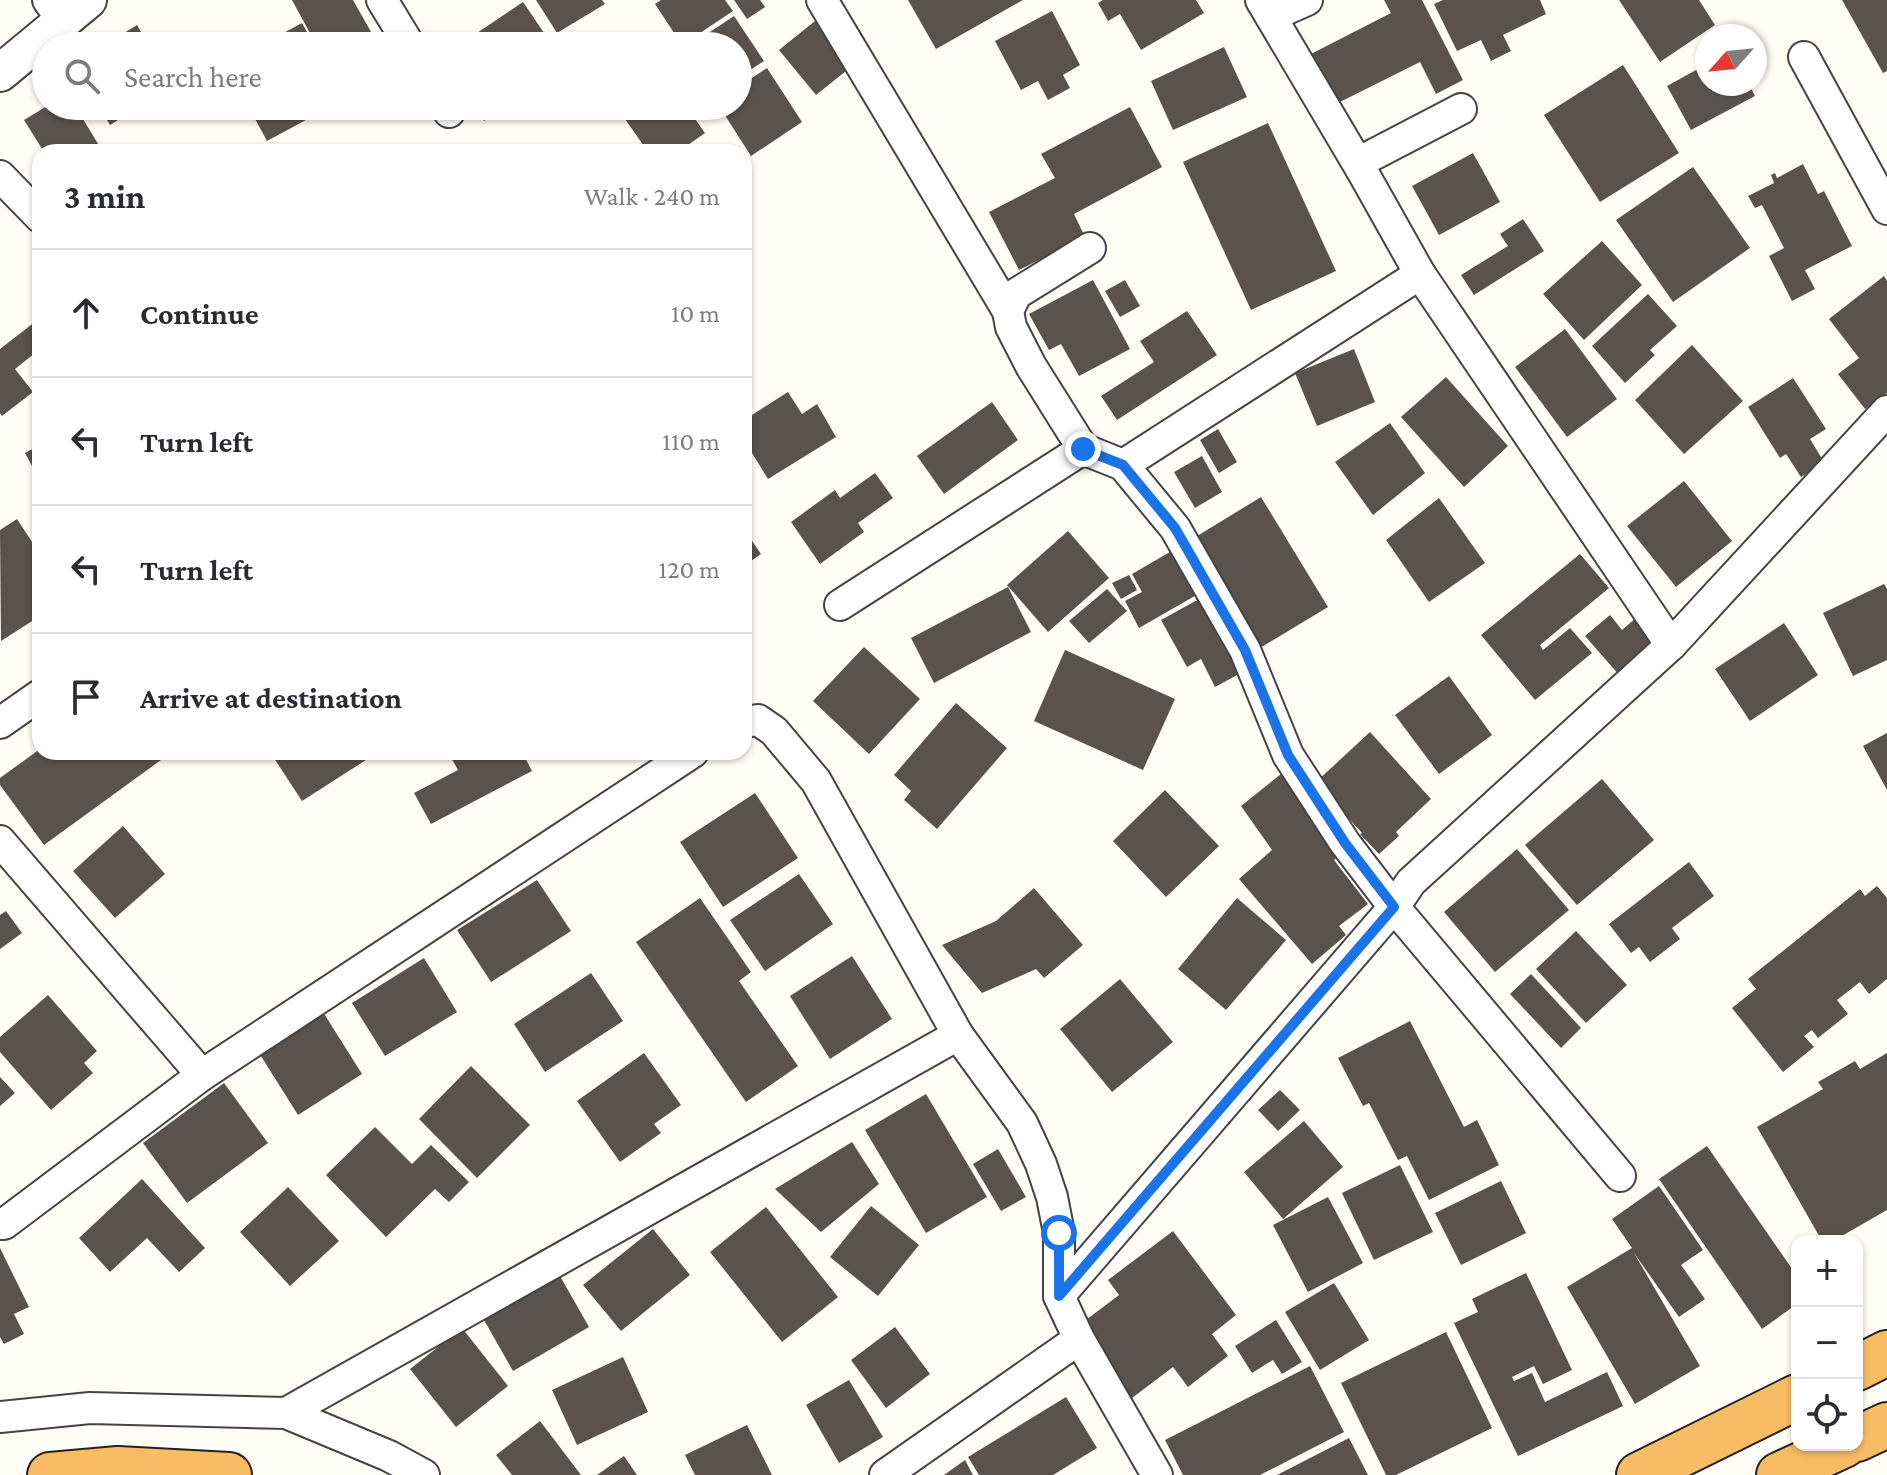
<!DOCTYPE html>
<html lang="en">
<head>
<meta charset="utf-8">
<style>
	body { margin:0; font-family:"Crimson Pro",serif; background:#f7f7f7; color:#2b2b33 }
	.controls { position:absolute; right:24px; bottom:24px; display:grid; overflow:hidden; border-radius:16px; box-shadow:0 2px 6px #0004 }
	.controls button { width:72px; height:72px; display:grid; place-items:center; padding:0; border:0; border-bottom:2px solid #e1e1e2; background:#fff; color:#2b2b33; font:40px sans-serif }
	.compass { position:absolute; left:1695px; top:24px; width:72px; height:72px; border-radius:50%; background:#fff; box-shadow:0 2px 6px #0004; rotate:243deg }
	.stop { position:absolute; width:24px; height:24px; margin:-18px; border:6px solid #1a73e8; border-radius:50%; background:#fff }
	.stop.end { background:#1a73e8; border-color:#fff; box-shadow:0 2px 8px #0008 }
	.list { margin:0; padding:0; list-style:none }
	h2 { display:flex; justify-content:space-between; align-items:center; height:104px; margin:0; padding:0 32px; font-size:34px }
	h2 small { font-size:26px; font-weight:400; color:#7c7c81 }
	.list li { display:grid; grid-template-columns:52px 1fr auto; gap:24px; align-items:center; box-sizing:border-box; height:128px; padding:0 32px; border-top:2px solid #e1e1e2 }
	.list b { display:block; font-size:30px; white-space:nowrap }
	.list em { font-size:26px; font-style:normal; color:#7c7c81 }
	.icon { flex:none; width:44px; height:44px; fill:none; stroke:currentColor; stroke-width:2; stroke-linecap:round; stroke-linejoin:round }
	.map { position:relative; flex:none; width:1887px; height:1475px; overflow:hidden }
	.search { position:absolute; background:#fff; box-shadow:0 2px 6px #0004; left:32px; top:32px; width:720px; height:88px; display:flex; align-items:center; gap:20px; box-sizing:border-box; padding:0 28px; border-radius:44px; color:#7c7c81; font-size:30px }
	.panel { position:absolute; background:#fff; box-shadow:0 2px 6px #0004; left:32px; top:144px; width:720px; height:616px; border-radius:24px }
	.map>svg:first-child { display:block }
	.building { fill:#5a524d }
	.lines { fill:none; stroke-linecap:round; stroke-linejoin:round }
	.minor-casing { stroke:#444; stroke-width:34 }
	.tertiary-casing { stroke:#444; stroke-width:40 }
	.trunk-casing { stroke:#222; stroke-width:48 }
	.minor { stroke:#fff; stroke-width:30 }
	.tertiary { stroke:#fff; stroke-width:36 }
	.trunk { stroke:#f7bc64; stroke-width:44 }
	.route { stroke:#1a73e8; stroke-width:10 }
</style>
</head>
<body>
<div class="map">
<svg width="1887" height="1475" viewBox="0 0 1887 1475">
	<rect width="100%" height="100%" fill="#fffdf5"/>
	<g class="building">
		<polygon points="292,0 353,0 379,46 317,46"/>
		<polygon points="536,0 602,0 605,4 557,33"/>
		<polygon points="661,0 725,0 733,11 682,45 655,4"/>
		<polygon points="734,0 760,0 765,7 747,19"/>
		<polygon points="908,0 1023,0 936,49"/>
		<polygon points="1103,0 1196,0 1204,13 1141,50 1120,14 1108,21 1098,3"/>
		<polygon points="1384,0 1422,0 1463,80 1436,94 1420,62 1332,106 1307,56 1391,13"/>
		<polygon points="1443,0 1540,0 1546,14 1503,35 1511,51 1491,61 1481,40 1457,51 1434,4"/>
		<polygon points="1619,0 1699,0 1715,25 1660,62"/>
		<polygon points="1842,0 1887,0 1887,71 1883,73"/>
		<polygon points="523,2 553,46 477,46 471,37"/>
		<polygon points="1052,11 1080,65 1063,75 1070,88 1048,100 1038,81 1021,90 995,41"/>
		<polygon points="734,16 764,61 738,78 738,46 689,46"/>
		<polygon points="815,21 851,67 816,95 779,50"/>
		<polygon points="302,23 315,46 260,46"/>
		<polygon points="137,25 149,46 103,46"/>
		<polygon points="1224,47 1247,97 1173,130 1151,81"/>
		<polygon points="1707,64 1707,84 1749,84 1755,96 1691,130 1667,86"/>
		<polygon points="1623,65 1679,153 1600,202 1544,115"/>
		<polygon points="767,68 802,122 751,156 719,106 738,106 738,87"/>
		<polygon points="47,106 75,106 103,152 44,152 24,120"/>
		<polygon points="99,106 141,106 110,125"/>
		<polygon points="248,106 332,106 267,141"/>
		<polygon points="473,106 505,106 484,121"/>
		<polygon points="616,106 686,106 705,133 678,152 648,152"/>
		<polygon points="1130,107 1162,167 1074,214 1085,237 1019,270 989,212 1055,178 1041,154"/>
		<polygon points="1268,123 1336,271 1251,310 1183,162"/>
		<polygon points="1473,153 1500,202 1439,235 1412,186"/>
		<polygon points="1803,164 1818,194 1824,191 1852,246 1805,270 1815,289 1792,301 1769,256 1784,248 1762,205 1755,208 1748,196 1774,183 1771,175 1775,173 1777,178"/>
		<polygon points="1693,167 1750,248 1673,302 1616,220"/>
		<polygon points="1523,219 1544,251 1474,295 1461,275 1508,246 1500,234"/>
		<polygon points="1602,241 1642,285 1584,340 1543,294"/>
		<polygon points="1884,276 1887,281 1887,393 1865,409 1838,374 1859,358 1829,319"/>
		<polygon points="1093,280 1130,349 1079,376 1061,344 1049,350 1029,314"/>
		<polygon points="1125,280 1140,306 1120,317 1105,291"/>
		<polygon points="1648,294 1677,326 1650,350 1655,355 1625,383 1592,346"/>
		<polygon points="1187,311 1217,355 1117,420 1101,396 1154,362 1140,341"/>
		<polygon points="40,318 40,349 15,369 33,392 2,416 0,413 0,349"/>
		<polygon points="1565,329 1617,399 1567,437 1515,367"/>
		<polygon points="1692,345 1743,401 1684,454 1635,400"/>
		<polygon points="1354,349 1375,402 1317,426 1295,373"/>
		<polygon points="1446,377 1508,446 1464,487 1401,417"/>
		<polygon points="1793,378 1826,429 1810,439 1824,462 1801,477 1786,454 1780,458 1748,407"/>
		<polygon points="788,392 802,414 817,404 836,437 768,479 744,440 744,420"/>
		<polygon points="992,402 1018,440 944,494 917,456"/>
		<polygon points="1390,423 1425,473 1373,515 1335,462"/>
		<polygon points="1218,429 1237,462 1219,473 1200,440"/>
		<polygon points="40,445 40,481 25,453"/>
		<polygon points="1202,456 1222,492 1195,508 1174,472"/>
		<polygon points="875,473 893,498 858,523 864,532 820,564 791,522 835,490 840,498"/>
		<polygon points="1684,481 1732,541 1676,587 1627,526"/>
		<polygon points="1261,497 1328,607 1255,651 1189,541"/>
		<polygon points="1439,498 1485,563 1429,602 1386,540"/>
		<polygon points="17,519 40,554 40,616 1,641 0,530"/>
		<polygon points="744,529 761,554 744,566"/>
		<polygon points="1068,531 1109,578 1048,632 1007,585"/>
		<polygon points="1175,549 1200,593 1139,628 1125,601 1142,592 1132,574"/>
		<polygon points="1580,554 1609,588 1540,645 1543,650 1570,628 1592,653 1535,700 1481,635"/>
		<polygon points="1129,575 1137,590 1121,599 1112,583"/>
		<polygon points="1884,584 1887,589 1887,660 1853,676 1823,613"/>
		<polygon points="1008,587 1031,632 934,683 911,638"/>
		<polygon points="1107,589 1127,611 1089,643 1069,621"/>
		<polygon points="1201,598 1241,673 1215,687 1201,659 1187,667 1161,620"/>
		<polygon points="1610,615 1622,630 1637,617 1658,643 1620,676 1585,636"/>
		<polygon points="1784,623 1818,675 1750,721 1715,669"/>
		<polygon points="864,647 920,699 869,754 813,701"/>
		<polygon points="1065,650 1175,699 1143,770 1034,721"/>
		<polygon points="1449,676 1492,735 1439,774 1395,715"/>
		<polygon points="956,703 1007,748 937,829 904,800 911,791 894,775"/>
		<polygon points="1370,732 1431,799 1396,832 1399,836 1379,854 1360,834 1362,833 1316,782"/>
		<polygon points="1887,733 1887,790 1863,746"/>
		<polygon points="40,749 40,752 172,752 44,845 0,785 0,778"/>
		<polygon points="270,752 361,752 366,760 302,801"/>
		<polygon points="448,752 522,752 532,771 431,824 414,793 458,770"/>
		<polygon points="1281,774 1343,853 1334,860 1368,904 1339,926 1346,935 1312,964 1239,879 1272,850 1241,806"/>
		<polygon points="1602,779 1654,840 1577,905 1525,845"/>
		<polygon points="1165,790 1219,846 1166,897 1113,841"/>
		<polygon points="755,793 798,858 723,907 680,842"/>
		<polygon points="123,826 165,874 115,918 73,871"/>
		<polygon points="1517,849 1569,910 1495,972 1444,912"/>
		<polygon points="1689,862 1714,896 1672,928 1680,939 1650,962 1639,947 1631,953 1609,924"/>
		<polygon points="799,874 833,924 765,971 730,920"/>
		<polygon points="537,880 571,931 491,982 457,930"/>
		<polygon points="1877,886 1887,898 1887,979 1869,994 1860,982 1837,1000 1848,1014 1818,1038 1812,1030 1804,1036 1814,1047 1783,1072 1732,1008 1756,989 1748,979 1860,889 1865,896"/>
		<polygon points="1034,888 1083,945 1044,978 1036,969 982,993 942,945 996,921"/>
		<polygon points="700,898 751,972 739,981 798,1066 746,1102 636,942"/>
		<polygon points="1237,898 1286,940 1226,1010 1178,969"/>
		<polygon points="6,911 22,933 0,949 0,915"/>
		<polygon points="1576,931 1627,985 1586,1023 1536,969"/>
		<polygon points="852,956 892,1019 830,1059 790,996"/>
		<polygon points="424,958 457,1012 385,1056 352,1003"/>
		<polygon points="591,973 623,1021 545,1072 514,1024"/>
		<polygon points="1531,974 1581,1028 1561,1048 1510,994"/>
		<polygon points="1120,979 1173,1042 1112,1092 1060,1029"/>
		<polygon points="48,995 97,1051 84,1063 93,1073 51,1110 0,1052 0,1037"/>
		<polygon points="323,1012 362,1074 298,1115 259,1053"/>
		<polygon points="1410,1021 1464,1127 1477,1120 1499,1165 1429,1200 1407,1156 1398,1160 1369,1103 1363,1106 1338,1058"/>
		<polygon points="644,1053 681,1105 654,1124 661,1133 620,1162 577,1101"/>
		<polygon points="1887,1053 1887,1210 1833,1241 1822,1241 1757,1127 1823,1089 1818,1082 1855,1061 1860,1069"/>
		<polygon points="471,1066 530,1125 477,1178 419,1119"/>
		<polygon points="0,1077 15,1093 0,1106"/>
		<polygon points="224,1083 268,1143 187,1203 143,1143"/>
		<polygon points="1280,1090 1300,1110 1278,1131 1258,1110"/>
		<polygon points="926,1094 987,1197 926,1233 865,1130"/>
		<polygon points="1304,1121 1343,1167 1283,1219 1244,1172"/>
		<polygon points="375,1127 412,1164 431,1145 469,1182 449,1202 435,1189 386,1237 326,1175"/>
		<polygon points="852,1142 879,1184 821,1232 775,1189"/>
		<polygon points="1707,1146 1797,1276 1797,1304 1762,1329 1659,1179"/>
		<polygon points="998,1149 1026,1197 1001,1211 973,1164"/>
		<polygon points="1400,1165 1433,1232 1374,1260 1342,1193"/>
		<polygon points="142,1179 205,1248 179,1272 147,1238 110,1272 79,1238"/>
		<polygon points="1501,1181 1526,1233 1461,1265 1435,1213"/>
		<polygon points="1659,1186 1703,1250 1681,1265 1705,1299 1679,1317 1634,1253 1700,1366 1635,1404 1567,1287 1632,1248 1612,1219"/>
		<polygon points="288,1187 339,1241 290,1286 240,1232"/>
		<polygon points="1328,1197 1363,1263 1308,1292 1273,1225"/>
		<polygon points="871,1206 919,1245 878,1296 830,1257"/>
		<polygon points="766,1207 838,1297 782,1342 710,1252"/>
		<polygon points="653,1229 690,1275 621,1331 583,1285"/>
		<polygon points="1173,1231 1236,1315 1212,1334 1228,1356 1188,1387 1173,1367 1132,1398 1078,1326 1119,1295 1108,1280"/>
		<polygon points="0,1248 29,1307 14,1314 24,1334 4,1344 0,1337"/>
		<polygon points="1526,1273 1572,1370 1543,1384 1534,1366 1512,1377 1514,1381 1532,1373 1545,1402 1607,1372 1623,1406 1518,1456 1454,1323 1478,1312 1472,1299"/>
		<polygon points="560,1276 589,1327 513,1371 484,1320"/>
		<polygon points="1334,1283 1369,1340 1320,1370 1285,1312"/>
		<polygon points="1276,1320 1302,1362 1282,1374 1273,1360 1252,1373 1235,1346"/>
		<polygon points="895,1327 930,1374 886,1408 851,1360"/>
		<polygon points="462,1328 508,1386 456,1427 410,1369"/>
		<polygon points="1446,1332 1492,1428 1396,1475 1386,1475 1341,1383"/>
		<polygon points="623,1357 648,1412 577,1445 552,1390"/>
		<polygon points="1310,1366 1344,1432 1260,1475 1183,1475 1165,1440"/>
		<polygon points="849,1380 883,1437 839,1463 806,1405"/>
		<polygon points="1066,1397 1097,1448 1053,1475 979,1475 968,1457"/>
		<polygon points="540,1421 581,1475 512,1475 496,1455"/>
		<polygon points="747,1425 772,1475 695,1475 685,1455"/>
		<polygon points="1349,1438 1368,1475 1277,1475"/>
		<polygon points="624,1456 637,1475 597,1475"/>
		<polygon points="965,1460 973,1475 944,1475"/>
	</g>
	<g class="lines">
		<g class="minor-casing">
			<g id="minor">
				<polyline points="48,0 63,21"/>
				<polyline points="382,0 410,46"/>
				<polyline points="822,0 1008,311"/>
				<polyline points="1261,0 1361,169"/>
				<polyline points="1271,16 1307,0"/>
				<polyline points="1804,57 1887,209"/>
				<polyline points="446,106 449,112"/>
				<polyline points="1461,109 1367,158 1361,169 1420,274 1671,645"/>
				<polyline points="0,176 40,217"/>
				<polyline points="1090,248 1016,294 1008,311 1011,327 1031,366 1083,449 1123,465 1175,528 1245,650 1288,755 1345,843 1394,907 1620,1176"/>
				<polyline points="1123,465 1420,274"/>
				<polyline points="840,605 1083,449"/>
				<polyline points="744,722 758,720 774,731 816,781 958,1035"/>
				<polyline points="0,723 40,695"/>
				<polyline points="0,841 202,1075"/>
				<polyline points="0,1224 4,1224 202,1075 693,752"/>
				<polyline points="1059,1296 1394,907 1411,882 1671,645 1887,411"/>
				<polyline points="286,1413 958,1035 1022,1123 1041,1164 1052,1197 1059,1233 1059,1296 1079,1339 1157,1475"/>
				<polyline points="0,1417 90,1408 286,1413 389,1456 424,1475"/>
				<polyline points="885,1475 1079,1339"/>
			</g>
		</g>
		<g class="tertiary-casing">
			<polyline id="tertiary" points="0,73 88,0"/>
		</g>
		<g class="trunk-casing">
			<g id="trunk">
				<polyline points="1857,1368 1887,1353"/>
				<polyline points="1857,1439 1887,1425"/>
				<polyline points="50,1475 118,1469 229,1475"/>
				<polyline points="1639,1475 1797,1397"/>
				<polyline points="1779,1475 1844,1445"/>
			</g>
		</g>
		<use href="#minor" class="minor"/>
		<use href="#tertiary" class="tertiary"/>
		<use href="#trunk" class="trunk"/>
	</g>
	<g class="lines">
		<polyline class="route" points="1059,1233 1059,1296 1394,907 1345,843 1288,755 1245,650 1175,528 1123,465 1083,449"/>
	</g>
</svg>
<div class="controls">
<button>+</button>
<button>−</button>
<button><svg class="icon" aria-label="locate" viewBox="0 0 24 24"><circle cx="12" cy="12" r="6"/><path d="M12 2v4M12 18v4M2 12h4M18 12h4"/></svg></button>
</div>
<svg class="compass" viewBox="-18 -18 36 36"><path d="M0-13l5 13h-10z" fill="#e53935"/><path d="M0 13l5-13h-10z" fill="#7c7c81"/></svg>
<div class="stop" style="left:1059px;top:1233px"></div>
<div class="stop end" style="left:1083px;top:449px"></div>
<div class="search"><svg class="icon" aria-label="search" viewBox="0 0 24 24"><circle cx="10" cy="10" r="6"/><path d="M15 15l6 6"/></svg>Search here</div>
<section class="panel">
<h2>3 min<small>Walk · 240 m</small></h2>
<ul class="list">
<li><svg class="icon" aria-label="ahead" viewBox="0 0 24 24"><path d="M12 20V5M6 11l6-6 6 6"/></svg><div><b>Continue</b></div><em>10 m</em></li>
<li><svg class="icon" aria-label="left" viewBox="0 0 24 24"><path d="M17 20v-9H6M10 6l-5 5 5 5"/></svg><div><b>Turn left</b></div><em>110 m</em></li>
<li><svg class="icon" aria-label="left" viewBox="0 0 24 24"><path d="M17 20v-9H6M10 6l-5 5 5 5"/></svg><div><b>Turn left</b></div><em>120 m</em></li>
<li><svg class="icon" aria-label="arrive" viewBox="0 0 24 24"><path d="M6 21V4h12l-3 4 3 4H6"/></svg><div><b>Arrive at destination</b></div></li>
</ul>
</section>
</div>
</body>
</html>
